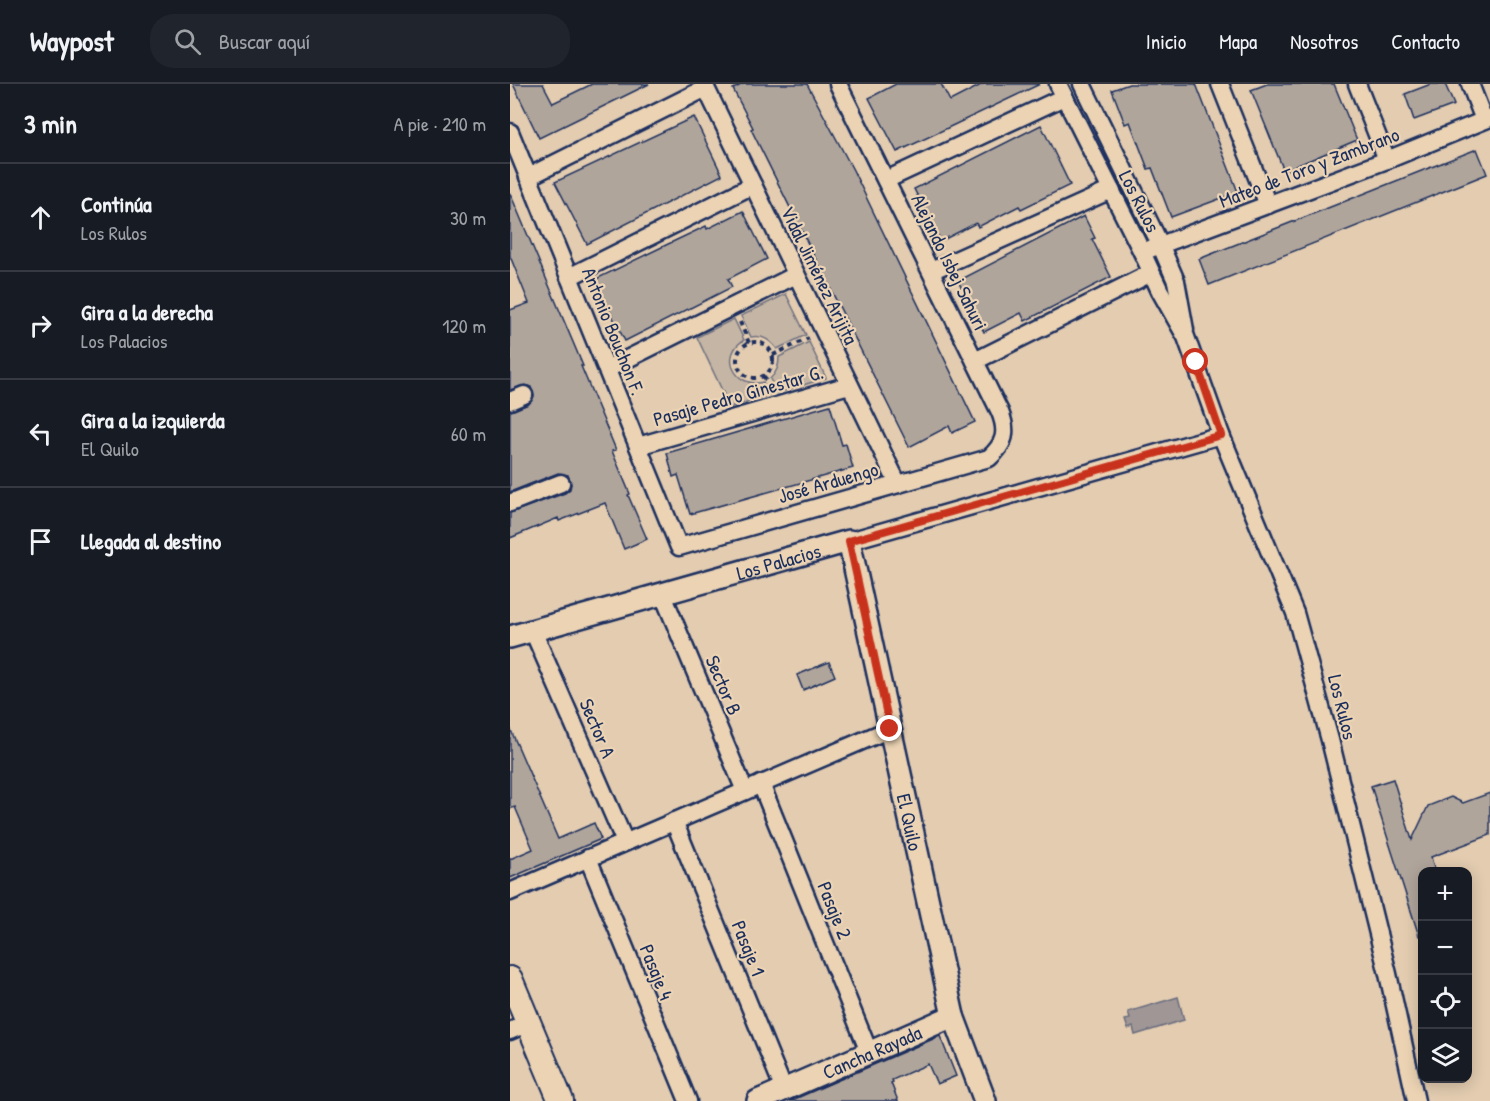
<!DOCTYPE html>
<html lang="es">
<head>
<meta charset="utf-8">
<style>
	body { margin:0; font-family:"Patrick Hand",sans-serif; background:#20242c; color:#f1f3f6 }
	.controls { position:absolute; right:18px; bottom:18px; display:grid; overflow:hidden; border-radius:12px; box-shadow:0 3px 15px #0003 }
	.controls button { width:54px; height:54px; display:grid; place-items:center; padding:0; border:0; border-bottom:2px solid #363941; background:#171b24; color:#f1f3f6; font:30px sans-serif }
	.stop { position:absolute; width:18px; height:18px; margin:-14px; border:4px solid #c8321e; border-radius:50%; background:#fff }
	.stop.end { background:#c8321e; border-color:#fff; box-shadow:0 2px 6px #0008 }
	.list { margin:0; padding:0; list-style:none }
	h2 { display:flex; justify-content:space-between; align-items:center; height:78px; margin:0; padding:0 24px; font-size:26px }
	h2 small { font-size:20px; font-weight:400; color:#9ea1a6 }
	.list li { display:grid; grid-template-columns:39px 1fr auto; gap:18px; align-items:center; box-sizing:border-box; height:108px; padding:0 24px; border-top:2px solid #363941 }
	.list b { display:block; font-size:22px; white-space:nowrap }
	.list p { margin:0; font-size:20px; white-space:nowrap; color:#9ea1a6 }
	.list em { font-size:20px; font-style:normal; color:#9ea1a6 }
	.icon { flex:none; width:33px; height:33px; fill:none; stroke:currentColor; stroke-width:2; stroke-linecap:round; stroke-linejoin:round }
	.map { position:relative; flex:none; width:980px; height:1017px; overflow:hidden }
	header { display:flex; align-items:center; gap:36px; box-sizing:border-box; height:84px; padding:0 30px; background:#171b24; border-bottom:2px solid #363941 }
	header strong { font-size:28px }
	nav { display:flex; gap:33px; margin-inline-start:auto; font-size:21px }
	.search { width:420px; height:54px; background:#20242c; display:flex; align-items:center; gap:15px; box-sizing:border-box; padding:0 21px; border-radius:24px; color:#9ea1a6; font-size:22px }
	main { display:flex }
	aside { flex:1; background:#171b24 }
	.map>svg:first-child { display:block }
	.green { fill:#c5b5a4; stroke:#707281; stroke-width:1.5 }
	.water { fill:#9f9695; stroke:#6a6d7f; stroke-width:1.5 }
	.building { fill:#b0a59b; stroke:#1b2f5e; stroke-width:1.5 }
	.lines { fill:none; stroke-linecap:round; stroke-linejoin:round }
	.minor-casing { stroke:#1b2f5e; stroke-width:21 }
	.tertiary-casing { stroke:#1b2f5e; stroke-width:26 }
	.secondary-casing { stroke:#1b2f5e; stroke-width:28 }
	.path { stroke:#1b2f5e; stroke-width:4; stroke-dasharray:4.5 4.5; stroke-linecap:butt }
	.minor { stroke:#ebd3b3; stroke-width:16 }
	.tertiary { stroke:#ebd3b3; stroke-width:21 }
	.secondary { stroke:#ebd3b3; stroke-width:24 }
	.route { stroke:#c8321e; stroke-width:8 }
	.labels { text-anchor:middle; dominant-baseline:central; stroke-width:4.5; stroke-linejoin:round; paint-order:stroke }
	.street-label { font-size:20px; fill:#1b2f5e; stroke:#ebd3b3 }
</style>
</head>
<body>
<header>
<strong>Waypost</strong>
<div class="search"><svg class="icon" aria-label="search" viewBox="0 0 24 24"><circle cx="10" cy="10" r="6"/><path d="M15 15l6 6"/></svg>Buscar aquí</div>
<nav><a>Inicio</a><a>Mapa</a><a>Nosotros</a><a>Contacto</a></nav>
</header>
<main>
<aside>
<h2>3 min<small>A pie · 210 m</small></h2>
<ul class="list">
<li><svg class="icon" aria-label="ahead" viewBox="0 0 24 24"><path d="M12 20V5M6 11l6-6 6 6"/></svg><div><b>Continúa</b><p>Los Rulos</p></div><em>30 m</em></li>
<li><svg class="icon" aria-label="right" viewBox="0 0 24 24"><path d="M7 20v-9h11M14 6l5 5-5 5"/></svg><div><b>Gira a la derecha</b><p>Los Palacios</p></div><em>120 m</em></li>
<li><svg class="icon" aria-label="left" viewBox="0 0 24 24"><path d="M17 20v-9H6M10 6l-5 5 5 5"/></svg><div><b>Gira a la izquierda</b><p>El Quilo</p></div><em>60 m</em></li>
<li><svg class="icon" aria-label="arrive" viewBox="0 0 24 24"><path d="M6 21V4h12l-3 4 3 4H6"/></svg><div><b>Llegada al destino</b></div></li>
</ul>
</aside>
<div class="map">
<svg width="980" height="1017" viewBox="0 0 980 1017">
	<rect width="100%" height="100%" fill="#e3ccb0"/>
	<filter id="ink" filterUnits="userSpaceOnUse"><feTurbulence type="fractalNoise" baseFrequency=".0167" numOctaves="2"/><feDisplacementMap in="SourceGraphic" scale="12" xChannelSelector="R" yChannelSelector="G"/><feConvolveMatrix kernelMatrix="1 2 1 2 8 2 1 2 1" color-interpolation-filters="sRGB"/></filter>
	<g filter="url(#ink)">
		<g class="green">
			<path d="M276,210l20,41 -29,14c-7,-9 -14,-14 -26,-12l-10,-21z"/>
			<path d="M224,235l10,21c-25,15 -9,49 19,42l6,13 -39,12 -33,-70z"/>
			<path d="M299,258l17,36 -49,15 -7,-14c7,-7 9,-13 9,-22z"/>
		</g>
		<polygon class="water" points="668,913 674,936 625,951 623,943 618,945 615,936 620,935 618,928"/>
		<g class="building">
			<polygon points="3,0 33,0 43,19 82,0 139,0 29,54"/>
			<polygon points="233,0 297,0 343,86 465,338 442,349 439,342 399,363 241,45 243,44 223,5"/>
			<polygon points="386,0 431,0 440,17 473,0 530,0 387,68 359,14"/>
			<polygon points="619,0 686,0 728,108 661,133 642,84 638,85 620,38 615,40 602,6"/>
			<polygon points="757,0 824,0 847,56 774,87 741,6"/>
			<polygon points="921,0 935,0 944,21 904,36 895,10"/>
			<polygon points="184,33 212,91 77,160 45,98"/>
			<polygon points="531,41 560,101 511,125 509,122 468,143 466,139 431,157 404,105"/>
			<polygon points="967,65 977,90 699,201 689,175"/>
			<polygon points="0,109 73,282 71,282 106,366 102,367 120,410 118,411 137,455 114,465 95,419 49,437 48,434 0,454 0,429 55,409 60,405 61,400 58,391 48,389 0,408 0,327 19,320 24,312 21,303 16,301 0,306 0,226 19,219 0,172"/>
			<polygon points="233,127 257,175 218,195 222,203 115,257 84,196 154,162 196,142 197,145"/>
			<polygon points="574,132 585,154 582,155 601,193 515,237 511,229 474,248 448,197"/>
			<polygon points="320,321 332,361 336,360 343,384 180,430 168,391 163,393 157,369"/>
			<polygon points="319,578 325,592 293,606 287,591"/>
			<polygon points="0,644 48,755 84,739 91,755 0,794 0,775 23,765 5,723 0,725"/>
			<polygon points="883,695 902,756 918,722 941,713 953,719 980,709 980,751 921,773 925,788 912,788 912,852 909,852 861,702"/>
			<polygon points="430,952 446,992 427,1000 418,980 382,996 383,998 381,999 388,1017 280,1017"/>
		</g>
		<g class="lines">
			<g class="minor-casing">
				<g id="minor">
					<polyline points="194,0 388,400"/>
					<polyline points="548,0 632,168 650,207 676,253 711,351 785,529 820,656 878,890 906,1017"/>
					<polyline points="572,0 650,160 666,197 675,246"/>
					<polyline points="710,0 758,121"/>
					<polyline points="847,0 877,76"/>
					<polyline points="960,0 974,36"/>
					<path d="M0,48l169,415 310,-89c16,-14 19,-26 11,-46l-162,-328"/>
					<polyline points="18,93 196,4"/>
					<polyline points="376,96 554,13"/>
					<polyline points="632,168 877,76 980,34"/>
					<polyline points="421,187 601,106"/>
					<polyline points="59,193 243,101"/>
					<polyline points="465,277 641,189"/>
					<polyline points="97,285 286,191"/>
					<polyline points="0,317 14,311"/>
					<polyline points="128,362 339,301"/>
					<polyline points="0,419 51,399"/>
					<polyline points="339,457 711,351"/>
					<polyline points="153,511 235,707"/>
					<polyline points="23,547 115,758"/>
					<polyline points="251,700 359,968"/>
					<polyline points="164,737 274,1006"/>
					<polyline points="78,774 178,1017"/>
					<polyline points="0,808 380,645"/>
					<polyline points="0,947 18,939"/>
				</g>
			</g>
			<g class="tertiary-casing">
				<g id="tertiary">
					<path id="s1" d="M0,553l339,-96 104,475 32,85"/>
					<path id="s2" d="M248,1017l195,-85"/>
				</g>
			</g>
			<g class="secondary-casing">
				<polyline id="secondary" points="0,895 51,1017"/>
			</g>
			<g class="path">
				<polyline points="230,238 239,259"/>
				<circle cx="245" cy="276" r="18"/>
				<polyline points="263,271 299,254"/>
				<polyline points="254,292 260,305"/>
			</g>
			<use href="#minor" class="minor"/>
			<use href="#tertiary" class="tertiary"/>
			<use href="#secondary" class="secondary"/>
		</g>
	</g>
	<g class="lines" filter="url(#ink)">
		<polyline class="route" points="380,645 339,457 711,351 686,278"/>
	</g>
	<g class="labels">
		<g class="street-label">
			<text transform="translate(799 83) rotate(-21)">Mateo de Toro y Zambrano</text>
			<text transform="translate(630 117) rotate(63)">Los Rulos</text>
			<text transform="translate(440 178) rotate(64)">Alejando Isbej Sahuri</text>
			<text transform="translate(310 191) rotate(64)">Vidal Jiménez Arijita</text>
			<text transform="translate(104 247) rotate(68)">Antonio Bouchon F.</text>
			<text transform="translate(228 311) rotate(-16)">Pasaje Pedro Ginestar G.</text>
			<text transform="translate(318 398) rotate(-16)">José Arduengo</text>
			<text stroke="none"><textPath href="#s1" startOffset="279">Los Palacios</textPath></text>
			<text transform="translate(214 601) rotate(67)">Sector B</text>
			<text transform="translate(833 623) rotate(76)">Los Rulos</text>
			<text transform="translate(88 644) rotate(67)">Sector A</text>
			<text stroke="none"><textPath href="#s1" startOffset="640">El Quilo</textPath></text>
			<text transform="translate(325 826) rotate(68)">Pasaje 2</text>
			<text transform="translate(239 864) rotate(68)">Pasaje 1</text>
			<text transform="translate(147 888) rotate(68)">Pasaje 4</text>
			<text stroke="none"><textPath href="#s2" startOffset="124">Cancha Rayada</textPath></text>
		</g>
	</g>
</svg>
<div class="controls">
<button>+</button>
<button>−</button>
<button><svg class="icon" aria-label="locate" viewBox="0 0 24 24"><circle cx="12" cy="12" r="6"/><path d="M12 2v4M12 18v4M2 12h4M18 12h4"/></svg></button>
<button><svg class="icon" aria-label="layers" viewBox="0 0 24 24"><path d="M12 4l9 5-9 5-9-5zM3 14l9 5 9-5"/></svg></button>
</div>
<div class="stop" style="left:686px;top:278px"></div>
<div class="stop end" style="left:380px;top:645px"></div>
</div>
</main>
</body>
</html>
